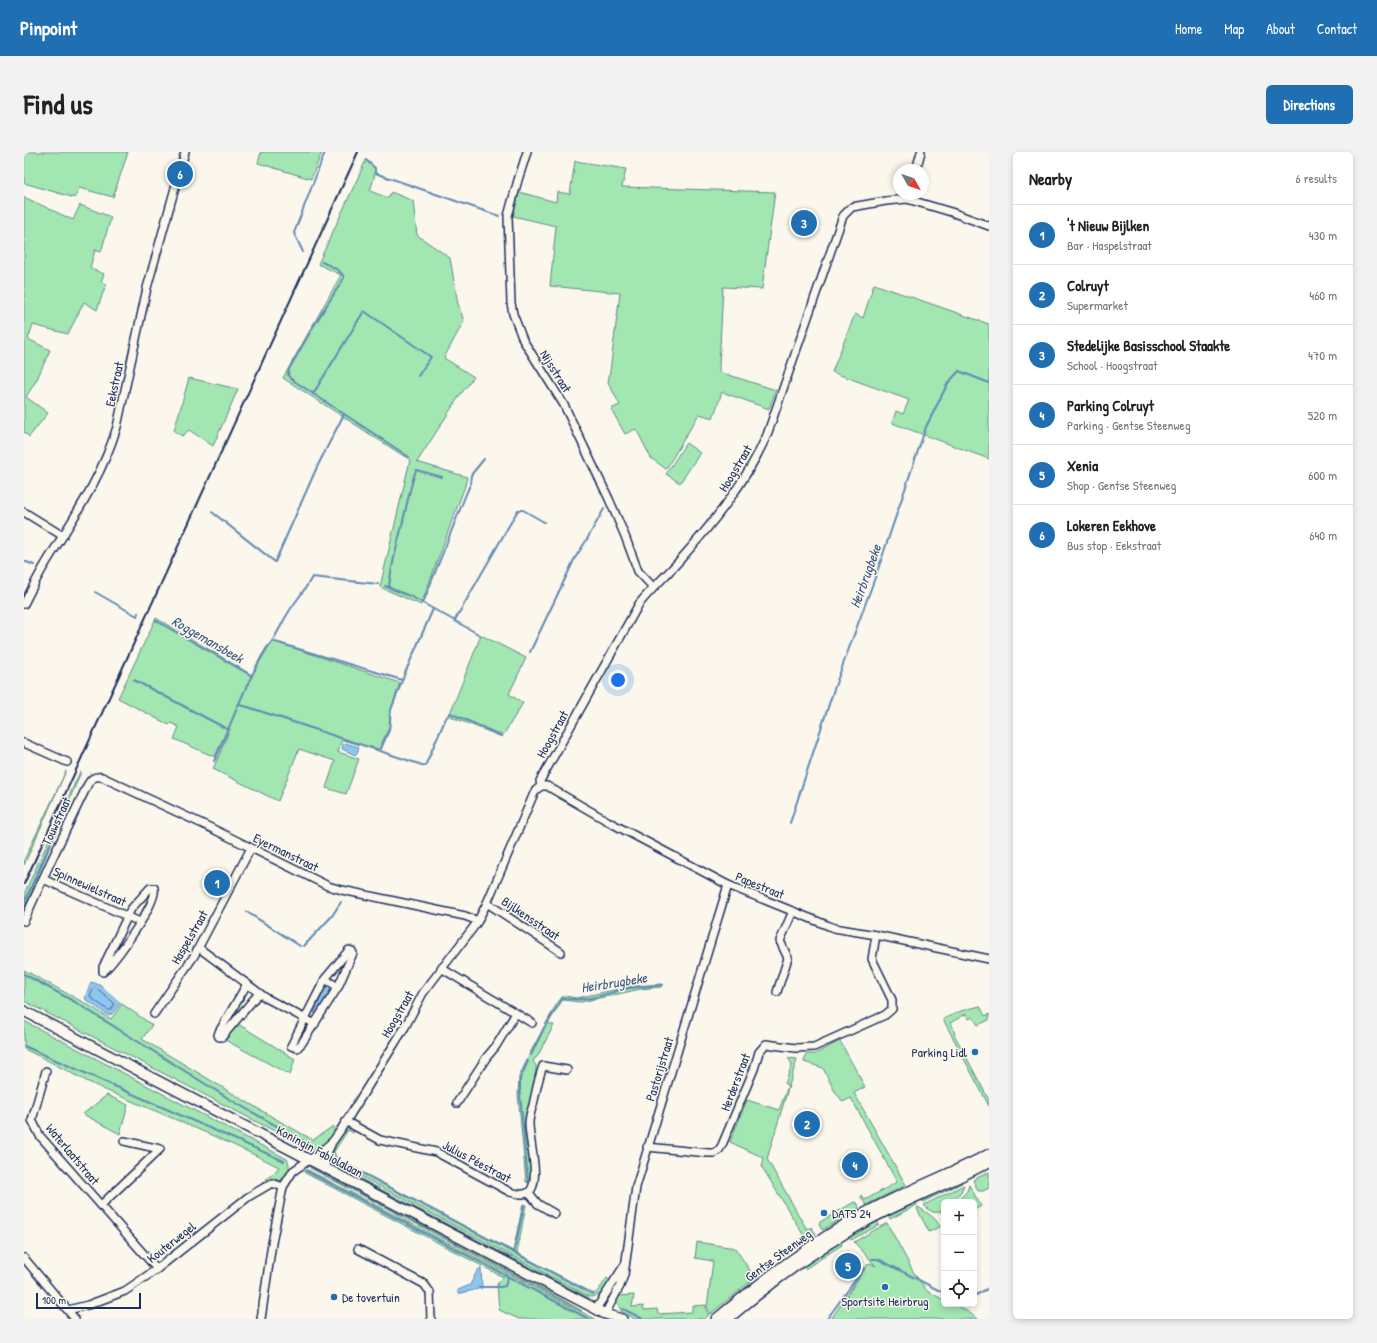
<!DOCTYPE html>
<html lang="en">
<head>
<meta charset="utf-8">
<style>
	body { margin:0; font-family:"Patrick Hand",sans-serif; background:#f2f2f2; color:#222 }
	.controls { position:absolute; right:12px; bottom:12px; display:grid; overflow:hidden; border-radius:6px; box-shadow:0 2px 6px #0003 }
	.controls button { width:36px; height:36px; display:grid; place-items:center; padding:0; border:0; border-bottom:1px solid #e0e0e0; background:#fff; color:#222; font:20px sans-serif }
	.compass { position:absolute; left:869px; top:12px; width:36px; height:36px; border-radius:50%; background:#fff; box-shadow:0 2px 6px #0003; rotate:130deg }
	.scale { position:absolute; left:12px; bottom:10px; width:105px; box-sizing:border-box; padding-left:4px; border:2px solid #1b2f5e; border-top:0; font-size:11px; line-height:14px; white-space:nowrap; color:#1b2f5e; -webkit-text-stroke:3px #fbf7ec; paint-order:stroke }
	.you { position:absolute; left:594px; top:528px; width:14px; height:14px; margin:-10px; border:3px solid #fff; border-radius:50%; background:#1a73e8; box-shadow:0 0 0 6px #1a73e833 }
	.badge { display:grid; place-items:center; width:26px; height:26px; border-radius:50%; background:#1f6fb2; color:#fff; font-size:13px; font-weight:700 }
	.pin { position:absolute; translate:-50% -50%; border:2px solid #fff; box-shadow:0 1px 4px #0006 }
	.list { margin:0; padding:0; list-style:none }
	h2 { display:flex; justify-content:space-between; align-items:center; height:52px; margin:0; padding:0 16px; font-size:17px }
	h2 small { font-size:13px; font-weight:400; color:#767676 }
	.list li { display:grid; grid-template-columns:26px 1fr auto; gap:12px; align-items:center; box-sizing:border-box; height:60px; padding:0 16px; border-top:1px solid #e0e0e0 }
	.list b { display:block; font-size:15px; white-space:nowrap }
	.list p { margin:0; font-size:13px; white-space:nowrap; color:#767676 }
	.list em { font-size:13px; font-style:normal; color:#767676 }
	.icon { flex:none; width:22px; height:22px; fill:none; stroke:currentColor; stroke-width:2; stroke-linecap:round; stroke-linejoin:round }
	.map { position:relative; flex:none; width:965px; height:1167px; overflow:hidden; border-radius:6px }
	header { display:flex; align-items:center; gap:24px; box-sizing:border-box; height:56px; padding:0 20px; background:#1f6fb2; color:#fff }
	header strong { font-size:19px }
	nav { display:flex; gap:22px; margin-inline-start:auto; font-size:14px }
	.intro { display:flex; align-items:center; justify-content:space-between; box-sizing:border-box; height:96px; padding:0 24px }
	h1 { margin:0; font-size:28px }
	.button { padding:10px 18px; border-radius:6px; background:#1f6fb2; color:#fff; font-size:14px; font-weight:700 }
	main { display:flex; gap:24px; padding:0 24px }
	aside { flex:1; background:#fff; border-radius:6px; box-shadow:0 2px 6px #0003 }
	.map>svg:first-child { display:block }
	.green { fill:#a2e6b1; stroke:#5e8a88 }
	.water { fill:#8fc6ee; stroke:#618ab4 }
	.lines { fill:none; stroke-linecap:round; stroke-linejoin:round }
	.shore { stroke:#496b98; stroke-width:1 }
	.stream { stroke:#618ab4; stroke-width:2 }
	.minor-casing { stroke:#1b2f5e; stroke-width:10 }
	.major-casing { stroke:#1b2f5e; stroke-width:12 }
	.minor { stroke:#fbf7ec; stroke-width:7 }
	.major { stroke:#fbf7ec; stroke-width:9 }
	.rail { stroke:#1b2f5e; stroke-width:2 }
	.poi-dot { fill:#1f6fb2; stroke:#fbf7ec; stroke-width:1.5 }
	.labels { text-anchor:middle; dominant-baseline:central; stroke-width:3; stroke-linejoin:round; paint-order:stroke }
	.street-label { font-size:13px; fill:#1b2f5e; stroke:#fbf7ec }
	.poi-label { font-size:13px; fill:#1b2f5e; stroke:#fbf7ec; text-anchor:start }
	.water-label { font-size:14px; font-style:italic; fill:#385582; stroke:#fbf7ec }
</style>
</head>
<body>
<header>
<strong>Pinpoint</strong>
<nav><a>Home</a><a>Map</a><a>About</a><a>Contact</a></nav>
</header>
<div class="intro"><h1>Find us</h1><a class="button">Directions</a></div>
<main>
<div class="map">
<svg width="965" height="1167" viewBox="0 0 965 1167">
	<rect width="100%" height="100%" fill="#fbf7ec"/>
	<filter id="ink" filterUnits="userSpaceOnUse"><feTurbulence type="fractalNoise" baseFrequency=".025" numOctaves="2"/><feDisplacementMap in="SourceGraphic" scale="8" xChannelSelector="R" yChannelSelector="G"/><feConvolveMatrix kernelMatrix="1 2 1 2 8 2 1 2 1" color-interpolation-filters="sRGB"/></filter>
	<g filter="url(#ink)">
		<g class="green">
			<polygon points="0,0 104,0 89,45 55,36 51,46 0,31"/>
			<polygon points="237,0 298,0 287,27 234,11"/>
			<polygon points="342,8 351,16 350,26 346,39 364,46 367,40 389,49 393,83 426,106 434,152 440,169 420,206 450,225 436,243 393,310 443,325 441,334 397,453 356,435 386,308 259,226 317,123 294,112"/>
			<polygon points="551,9 602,17 598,35 751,40 738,137 699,135 695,215 695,220 752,238 745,257 698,240 689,266 675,262 642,317 627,306 612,277 601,282 587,257 596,253 584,230 586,219 596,141 526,134 532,74 489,64 495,40 532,50 533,40 546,42"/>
			<polygon points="0,45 49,68 56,53 87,65 77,100 71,98 66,116 80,122 77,130 82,132 73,158 60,150 44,182 9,173 4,187 26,198 13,227 2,245 24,261 5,285 0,280"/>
			<polygon points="850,132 965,172 965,307 868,271 872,259 879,262 885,248 808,220 831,162 839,166"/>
			<polygon points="165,226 214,237 189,294 165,278 158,284 150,279"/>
			<polygon points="662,291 676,301 656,331 642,322"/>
			<polygon points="132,466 228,523 248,489 376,531 365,563 367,571 355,597 318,588 314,600 335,607 322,642 302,636 311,609 275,597 254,649 189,617 206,577 203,577 191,605 150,587 155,575 147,571 145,573 94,546"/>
			<polygon points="457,483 502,506 485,542 499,551 478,585 425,564"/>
			<polygon points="42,619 0,713 0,708"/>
			<polygon points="56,620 57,620 0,757 0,742"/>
			<path d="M0,818l66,36 21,13 11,-15 30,21 -10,14c57,34 113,69 171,101l20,-14 2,7c-7,10 -13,17 -26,16l-285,-148z"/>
			<polygon points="638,832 637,835 617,837 557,850 538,848 524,872 530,873 513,905 511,906 509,910 512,913 512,918 503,967 507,1025 506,1030 502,1030 494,942 495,925 506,901 532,853 538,845 541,844 553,846 608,834"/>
			<polygon points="956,854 961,864 965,862 965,868 954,873 949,865 945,867 942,862 926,871 931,881 930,882 965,948 965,954 919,867 937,859"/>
			<path d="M0,869l263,138c5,8 0,17 -7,22l-9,-2 -3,2 -2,-2 8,-6 5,-6c-57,-29 -117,-53 -176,-78 -27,-12 -52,-28 -79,-40z"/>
			<polygon points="214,872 271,907 266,923 201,888"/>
			<polygon points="816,889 841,935 830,941 882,1033 842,1053 837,1045 837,1043 841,1048 873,1030 827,946 819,950 810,938 799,916 780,910 782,902 791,902"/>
			<polygon points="764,906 773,907 743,1007 782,1076 784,1077 787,1075 792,1082 783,1089 738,1015 740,1006 706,990 723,948 755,958 764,934 761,932 768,912"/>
			<polygon points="83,943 104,953 96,982 59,962"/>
			<path d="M326,975l3,2 1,2 -1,2 -5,-3 -13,20 -1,2 3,8 176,91 10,-47 3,1 -9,48 77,41 4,-3 9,-13 4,3c-5,7 -10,16 -21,16l-258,-136 -4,-8 18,-25z"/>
			<polygon points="307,1011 565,1146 565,1147 320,1019"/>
			<polygon points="286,1015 532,1144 558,1159 286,1016"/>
			<polygon points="279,1018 284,1018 571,1167 495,1167 475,1158 473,1132 479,1125 281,1021"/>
			<polygon points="965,1020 965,1036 959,1039 954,1039 949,1028"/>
			<polygon points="937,1027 938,1031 899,1050 898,1046"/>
			<path d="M940,1033l-3,7 -9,10h-8v8c-9,5 -14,2 -20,-5z"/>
			<polygon points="945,1033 957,1054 950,1058 950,1050 933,1050 943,1039"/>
			<polygon points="891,1049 893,1053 866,1067 863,1062"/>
			<polygon points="830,1050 834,1052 835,1057 798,1078 795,1072 796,1070"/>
			<path d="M894,1055c10,6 18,11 22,20l-11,5 -12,-23z"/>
			<polygon points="852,1067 855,1073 827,1088 824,1084"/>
			<path d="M863,1071l27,50 13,18 17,9v4c14,0 23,7 34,15h-147l37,-55 2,-1 6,3 -22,-24z"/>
			<polygon points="816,1089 818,1093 781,1117 779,1113"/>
			<polygon points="673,1090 711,1096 731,1126 686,1162 683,1155 689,1109 671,1106"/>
			<polygon points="610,1143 608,1155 619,1154 620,1158 633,1157 634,1162 668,1160 668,1154 682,1153 682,1158 685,1163 680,1167 611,1167 597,1159 593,1151 594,1144"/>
		</g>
		<g class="water">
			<polygon points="321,591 335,595 333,601 331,603 318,597 319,593"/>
			<path d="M67,830c12,2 20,14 30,21l-9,11 -4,1 -22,-15 -1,-3z"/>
			<polygon points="302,835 306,837 306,842 293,861 291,861 290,860 300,840 299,837"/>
			<polygon points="457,1116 458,1136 434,1142 434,1138 446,1133 453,1119"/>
		</g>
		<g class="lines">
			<polygon class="shore" points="71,836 75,838 90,851 90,853 87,858 84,858 66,845 69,837"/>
			<g class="stream">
				<polyline points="342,8 351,16 351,21 475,64"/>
				<polyline points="279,100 270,81 301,0"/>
				<path d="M298,110c8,4 19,7 22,16l-31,49 -24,42 -1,6 3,4 118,78"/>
				<polyline points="289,242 340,159 407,205 394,224"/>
				<polyline points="188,360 251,410 293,315 320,262"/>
				<polyline points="0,409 10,413"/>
				<polyline points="361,434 388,445 456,483"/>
				<path d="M365,435c2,-22 9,-44 14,-66 4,-17 7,-34 13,-51l26,7"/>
				<polyline points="71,440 113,464 114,461"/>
				<polyline points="399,451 442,342 446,333 447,323 460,307"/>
				<polyline points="409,457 381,521 367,558 365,578 356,599 401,614 422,566 426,561 478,584"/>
				<polyline points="131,468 228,524"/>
				<polyline points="431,468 494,358 499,358 520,370"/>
				<polyline points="248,489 378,528"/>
				<polyline points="506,500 551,406 562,389 580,357"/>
				<polyline points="110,528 205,578"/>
				<polyline points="215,553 224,555 356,599"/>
				<path d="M190,609c18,-37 30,-76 52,-112 2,-3 5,-6 7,-9 6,-10 11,-21 17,-30 7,-11 16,-21 22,-33l66,7"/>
				<polyline points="766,671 810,537 852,423 902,275 924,231 935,219 965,231"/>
				<polyline points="0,751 41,659"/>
				<polyline points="223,760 276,794"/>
				<polyline points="280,794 308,764 317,750"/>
				<polyline points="0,822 51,850 207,948 286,993"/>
				<polyline points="0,894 260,1009"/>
				<path d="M507,903l13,-27 19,-30c25,5 43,-5 67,-10 10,-1 21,-2 32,-3"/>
				<polyline points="504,909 496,927 496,942 504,1030"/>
				<polyline points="310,1006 569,1142"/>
				<polyline points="282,1019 565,1167"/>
				<polyline points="490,1101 500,1053"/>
				<polyline points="848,1107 854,1107 920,1141"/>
				<polyline points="455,1135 476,1135 481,1134 484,1125"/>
				<polyline points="950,1144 965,1136"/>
				<polyline points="599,1157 619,1167"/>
				<polyline points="803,1167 840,1116"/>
			</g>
			<g class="minor-casing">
				<g id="minor">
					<polyline points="503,0 494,28 484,64 487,151 489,162 499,188 540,253 585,347 601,384 614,419 629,435"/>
					<polyline points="892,18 897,0"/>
					<polyline points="0,360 39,384"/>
					<path d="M0,452c7,-14 14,-28 22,-41 28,-46 55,-84 71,-136l30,-139 38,-136"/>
					<polyline points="0,591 43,610"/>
					<polyline points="517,634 523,634 587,671 704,733 810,776 852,783 965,807"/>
					<polyline points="19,727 116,770"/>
					<path d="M126,736h4c5,14 -40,74 -51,84v-5l28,-58z"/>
					<polyline points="463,751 537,800"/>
					<path d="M0,769l27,-60 37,-77c3,-6 7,-8 14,-7l107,50 119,59 14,4 123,26 13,5"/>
					<polyline points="175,796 242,846 291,872"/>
					<polygon points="325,798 328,799 329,801 314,835 278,891 273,896 267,894 301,827"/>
					<polyline points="417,816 508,871"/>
					<polyline points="301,827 314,835"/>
					<polyline points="223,832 195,880 194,883 195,885 198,885 235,841"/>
					<polyline points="753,840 764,806 756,789 769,759"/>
					<polyline points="130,862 170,804 227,696"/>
					<polyline points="22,919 8,968 16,984 133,1117"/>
					<polyline points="433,951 462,906 472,894 492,861"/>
					<path d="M323,970l33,18 56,12 74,40c8,2 18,5 22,-4 7,-15 -3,-47 -3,-65 0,-6 2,-12 4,-18 3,-13 5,-26 10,-39l24,4"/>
					<polyline points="623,995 684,1001 690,1001 695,998 698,993 730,917 735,900 742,892 772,896 790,895 861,863 868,857 868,848 848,807 852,783"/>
					<path d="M302,1017c-4,-9 1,-16 5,-24"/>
					<polyline points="505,1041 514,1052 531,1062"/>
					<polyline points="77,1053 136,997 100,989"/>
					<polyline points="334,1097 400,1132 406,1140 407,1167"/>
					<polyline points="0,1106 51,1167"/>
					<polyline points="572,1157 600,1114"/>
					<polyline points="44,1158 64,1153 101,1139 133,1117 224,1045 248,1031 259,1035"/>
					<polyline points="581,1162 596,1134 600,1123 612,1035 704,733"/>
					<path d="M237,1167l11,-76 11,-56 10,-16 25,-17 15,-13 7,-10 65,-104 18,-34 53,-69 11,-21 48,-112 6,-5 -1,-5 99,-177c13,-16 28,-29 41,-44 34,-38 66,-78 87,-125l76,-219 9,-9 34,-6 21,-2 44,13 38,14"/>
				</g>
			</g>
			<g class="major-casing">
				<g id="major">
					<polyline points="0,859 572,1157 581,1162 598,1167"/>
					<path d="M692,1167c47,-39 96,-77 149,-106 40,-22 84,-38 124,-59"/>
					<path d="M704,1167c42,-36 88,-70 137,-97 40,-22 84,-38 124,-60"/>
				</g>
			</g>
			<use href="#minor" class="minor"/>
			<use href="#major" class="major"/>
			<polyline class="rail" points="0,732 334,0"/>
		</g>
	</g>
	<g class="poi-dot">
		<circle cx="951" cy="900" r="4"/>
		<circle cx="800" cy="1061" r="4"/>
		<circle cx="861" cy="1135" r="4"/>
		<circle cx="310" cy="1145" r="4"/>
	</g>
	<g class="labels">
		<g class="street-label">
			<text transform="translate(532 219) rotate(58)">Nijsstraat</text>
			<text transform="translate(90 232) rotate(-78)">Eekstraat</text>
			<text transform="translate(711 316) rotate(-59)">Hoogstraat</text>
			<text transform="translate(528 582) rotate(-61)">Hoogstraat</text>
			<text transform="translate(32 669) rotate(-65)">Touwstraat</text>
			<text transform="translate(262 700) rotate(26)">Eyermanstraat</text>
			<text transform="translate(736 733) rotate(22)">Papestraat</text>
			<text transform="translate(66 734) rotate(24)">Spinnewielstraat</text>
			<text transform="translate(507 766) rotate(34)">Bijlkensstraat</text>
			<text transform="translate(165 785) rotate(-60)">Haspelstraat</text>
			<text transform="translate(373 862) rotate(-60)">Hoogstraat</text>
			<text transform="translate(635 917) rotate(-73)">Pastorijstraat</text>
			<text transform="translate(711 930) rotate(-69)">Herderstraat</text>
			<text transform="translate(296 999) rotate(28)">Koningin Fabiolalaan</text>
			<text transform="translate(49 1002) rotate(50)">Waterlaatstraat</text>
			<text transform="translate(453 1009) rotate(28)">Julius Péestraat</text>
			<text transform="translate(147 1090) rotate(-38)">Kouterwegel</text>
			<text transform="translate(754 1103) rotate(-36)">Gentse Steenweg</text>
		</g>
		<g class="poi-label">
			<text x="943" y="900" text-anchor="end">Parking Lidl</text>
			<text x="808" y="1061">DATS 24</text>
			<text x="318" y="1145">De tovertuin</text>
			<text x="861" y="1149" text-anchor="middle">Sportsite Heirbrug</text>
		</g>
		<g class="water-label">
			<text transform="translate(841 424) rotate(-70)">Heirbrugbeke</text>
			<text transform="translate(184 487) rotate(30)">Roggemansbeek</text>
			<text transform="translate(590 830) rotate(-9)">Heirbrugbeke</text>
		</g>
	</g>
</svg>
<div class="controls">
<button>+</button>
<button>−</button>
<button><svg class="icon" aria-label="locate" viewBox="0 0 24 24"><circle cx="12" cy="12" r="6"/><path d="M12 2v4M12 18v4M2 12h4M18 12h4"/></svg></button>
</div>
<svg class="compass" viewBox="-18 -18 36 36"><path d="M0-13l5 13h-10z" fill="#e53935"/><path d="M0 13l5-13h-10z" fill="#767676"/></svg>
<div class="scale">100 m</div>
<div class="you"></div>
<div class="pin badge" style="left:193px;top:731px">1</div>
<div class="pin badge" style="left:783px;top:972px">2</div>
<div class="pin badge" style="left:780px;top:71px">3</div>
<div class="pin badge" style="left:831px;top:1013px">4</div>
<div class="pin badge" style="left:824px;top:1114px">5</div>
<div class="pin badge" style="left:156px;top:22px">6</div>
</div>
<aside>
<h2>Nearby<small>6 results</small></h2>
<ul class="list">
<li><span class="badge">1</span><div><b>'t Nieuw Bijlken</b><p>Bar · Haspelstraat</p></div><em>430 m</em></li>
<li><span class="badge">2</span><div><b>Colruyt</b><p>Supermarket</p></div><em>460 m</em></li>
<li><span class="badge">3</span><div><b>Stedelijke Basisschool Staakte</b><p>School · Hoogstraat</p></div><em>470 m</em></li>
<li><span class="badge">4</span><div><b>Parking Colruyt</b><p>Parking · Gentse Steenweg</p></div><em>520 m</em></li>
<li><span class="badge">5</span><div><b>Xenia</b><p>Shop · Gentse Steenweg</p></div><em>600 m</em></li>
<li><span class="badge">6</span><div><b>Lokeren Eekhove</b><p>Bus stop · Eekstraat</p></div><em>640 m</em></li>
</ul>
</aside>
</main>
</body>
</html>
